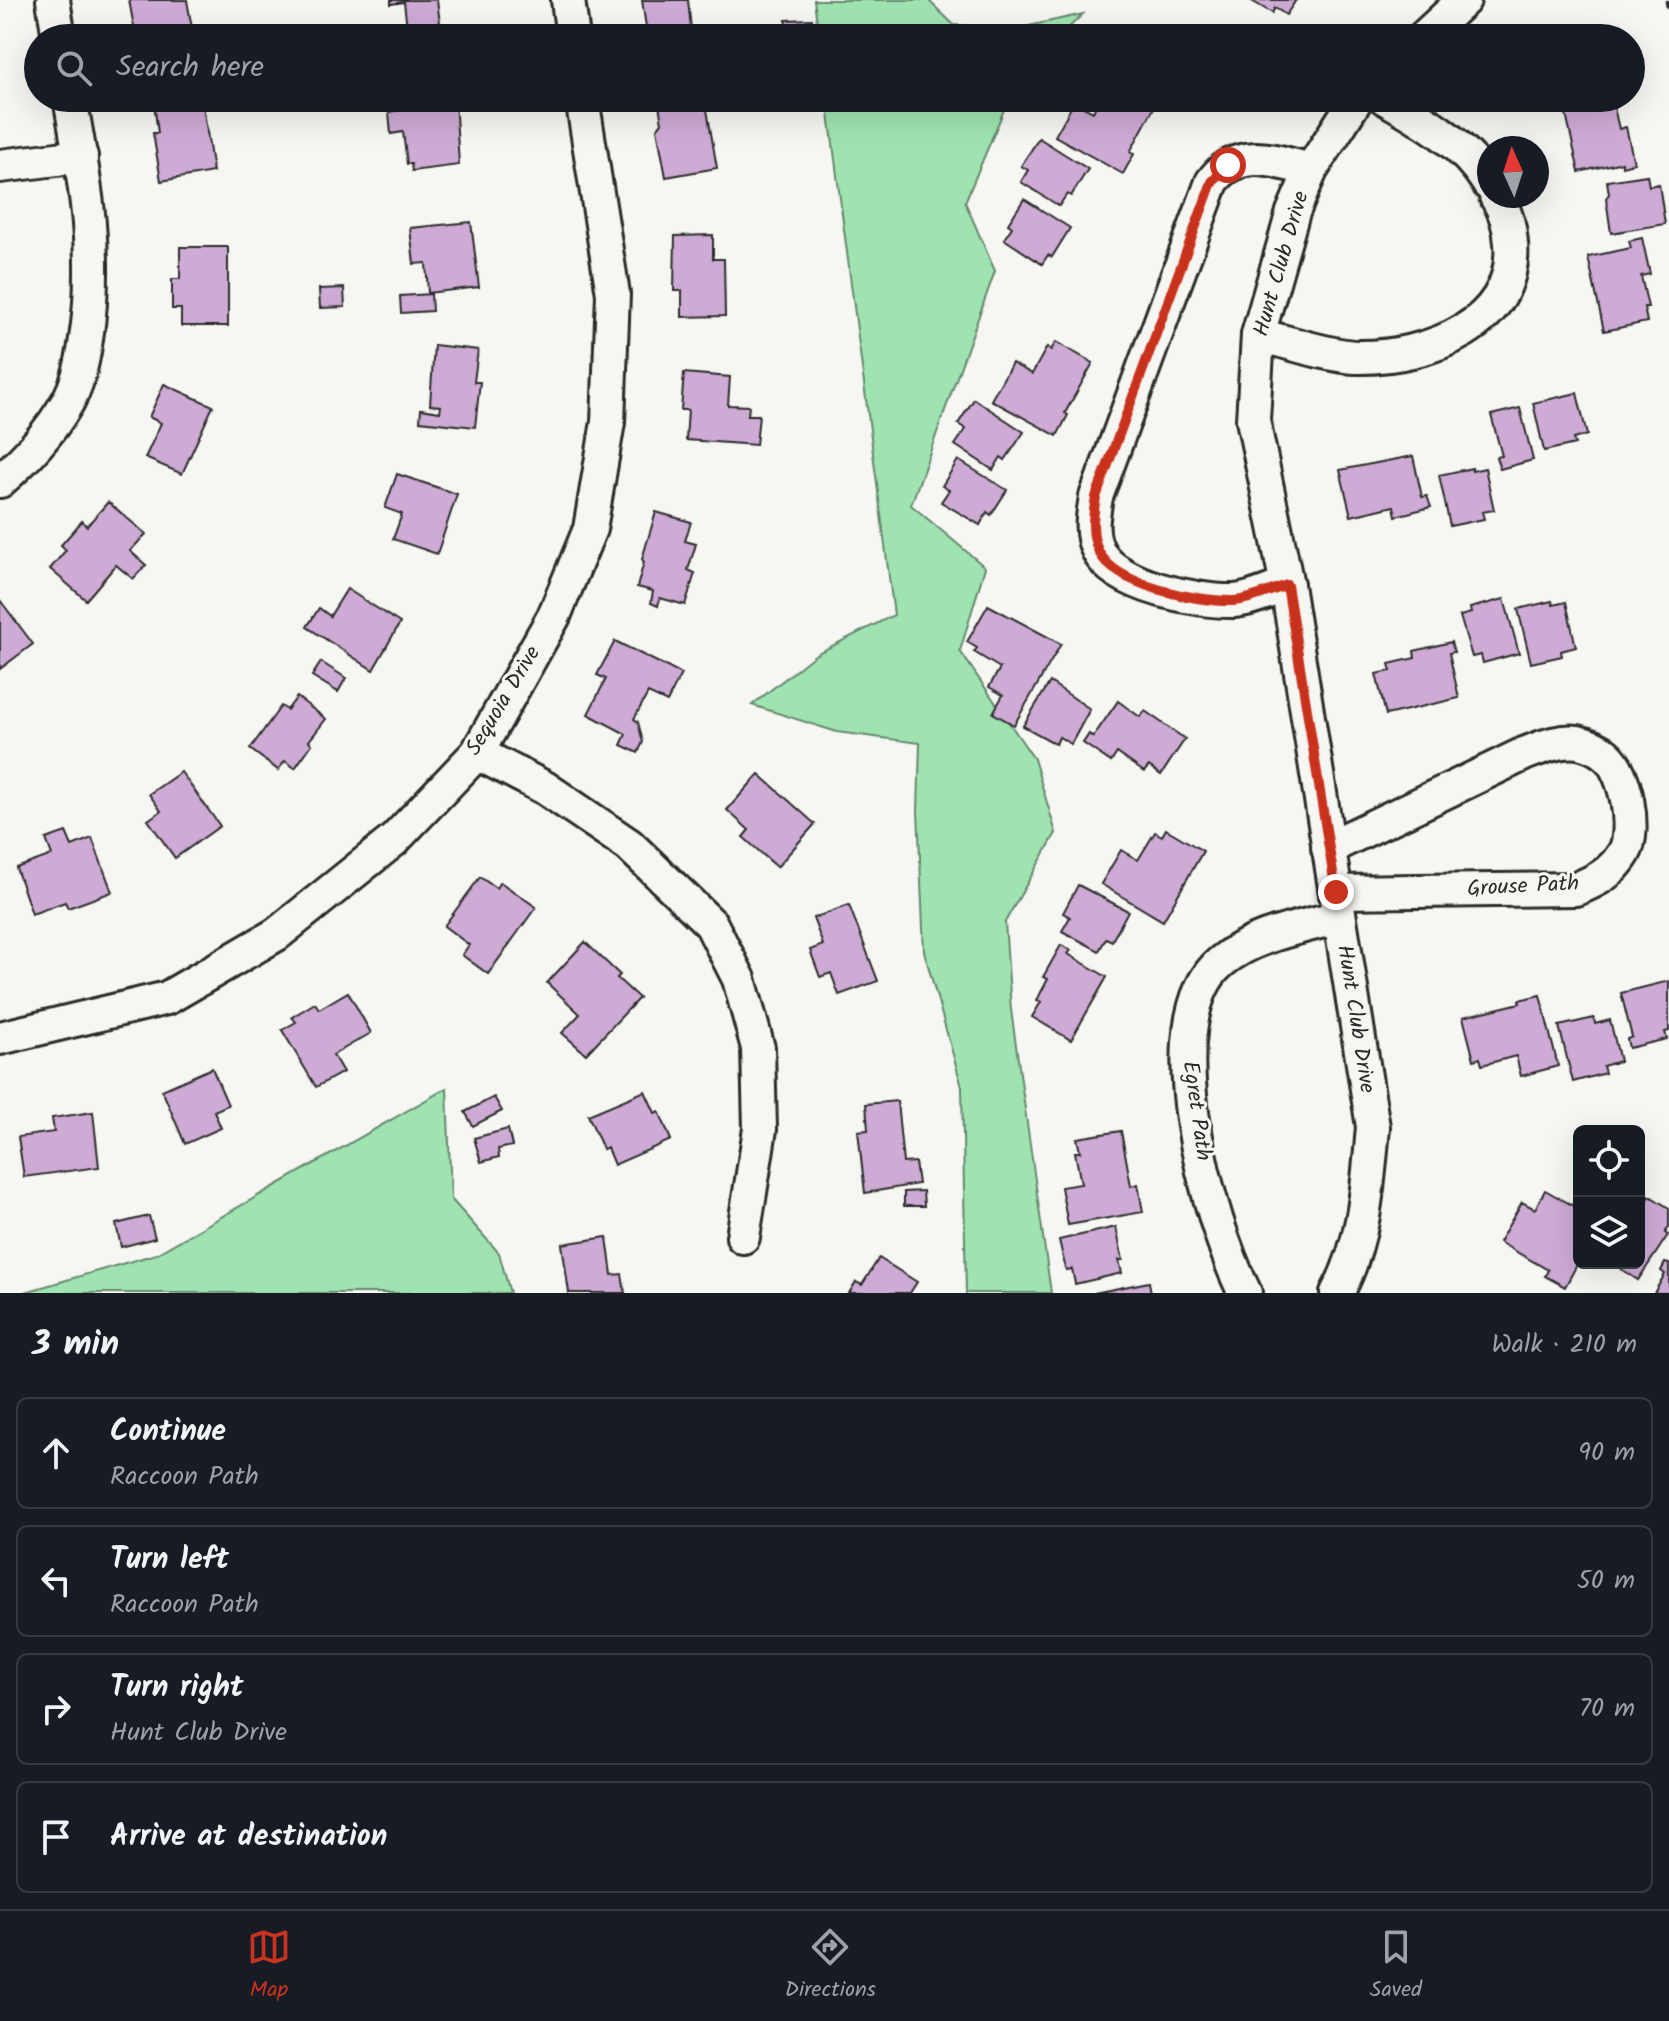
<!DOCTYPE html>
<html lang="en">
<head>
<meta charset="utf-8">
<style>
	body { margin:0; font-family:Kalam,sans-serif; background:#20242c; color:#f1f3f6 }
	.controls { position:absolute; right:24px; bottom:24px; display:grid; overflow:hidden; border-radius:12px; box-shadow:0 8px 32px #0002 }
	.controls button { width:72px; height:72px; display:grid; place-items:center; padding:0; border:0; border-bottom:2px solid #363941; background:#171b24; color:#f1f3f6; font:40px sans-serif }
	.compass { position:absolute; left:1477px; top:136px; width:72px; height:72px; border-radius:50%; background:#171b24; box-shadow:0 8px 32px #0002; rotate:357deg }
	.stop { position:absolute; width:24px; height:24px; margin:-18px; border:6px solid #c8321e; border-radius:50%; background:#fff }
	.stop.end { background:#c8321e; border-color:#fff; box-shadow:0 2px 8px #0008 }
	.list { margin:0; padding:0; list-style:none }
	h2 { display:flex; justify-content:space-between; align-items:center; height:104px; margin:0; padding:0 32px; font-size:34px }
	h2 small { font-size:26px; font-weight:400; color:#9ea1a6 }
	.list li { display:grid; grid-template-columns:52px 1fr auto; gap:24px; align-items:center; box-sizing:border-box; height:112px; margin:0 16px 16px; padding:0 16px; border:2px solid #363941; border-radius:12px }
	.list b { display:block; font-size:30px; white-space:nowrap }
	.list p { margin:0; font-size:26px; white-space:nowrap; color:#9ea1a6 }
	.list em { font-size:26px; font-style:normal; color:#9ea1a6 }
	.icon { flex:none; width:44px; height:44px; fill:none; stroke:currentColor; stroke-width:2; stroke-linecap:round; stroke-linejoin:round }
	.map { position:relative; flex:none; width:1669px; height:1293px; overflow:hidden }
	.search { position:absolute; background:#171b24; box-shadow:0 8px 32px #0002; left:24px; right:24px; top:24px; height:88px; display:flex; align-items:center; gap:20px; box-sizing:border-box; padding:0 28px; border-radius:44px; color:#9ea1a6; font-size:30px }
	.sheet { height:616px; background:#171b24 }
	nav { display:flex; justify-content:space-around; align-items:center; box-sizing:border-box; height:112px; border-top:2px solid #363941; background:#171b24; font-size:22px; color:#9ea1a6 }
	nav a { display:grid; justify-items:center; gap:4px }
	nav .on { color:#c8321e }
	.map>svg:first-child { display:block }
	.green { fill:#9fe4b0; stroke:#65886e; stroke-width:2 }
	.building { fill:#ceabd5; stroke:#2b2b2b; stroke-width:2 }
	.lines { fill:none; stroke-linecap:round; stroke-linejoin:round }
	.minor-casing { stroke:#2b2b2b; stroke-width:38 }
	.path { stroke:#2b2b2b; stroke-width:5; stroke-dasharray:8 6; stroke-linecap:butt }
	.minor { stroke:#f6f6f2; stroke-width:32 }
	.route { stroke:#c8321e; stroke-width:10 }
	.labels { text-anchor:middle; dominant-baseline:central; stroke-width:6; stroke-linejoin:round; paint-order:stroke }
	.street-label { font-size:22px; fill:#2b2b2b; stroke:#f6f6f2 }
</style>
</head>
<body>
<div class="map">
<svg width="1669" height="1293" viewBox="0 0 1669 1293">
	<rect width="100%" height="100%" fill="#f6f6f2"/>
	<filter id="ink" filterUnits="userSpaceOnUse"><feTurbulence type="fractalNoise" baseFrequency=".0125" numOctaves="2"/><feDisplacementMap in="SourceGraphic" scale="16" xChannelSelector="R" yChannelSelector="G"/><feConvolveMatrix kernelMatrix="1 2 1 2 8 2 1 2 1" color-interpolation-filters="sRGB"/></filter>
	<g filter="url(#ink)">
		<g class="green">
			<polygon points="814,0 928,0 954,25 1015,29 1083,14 1058,38 819,38"/>
			<polygon points="827,98 1009,98 965,202 995,271 911,505 985,567 960,651 1034,759 1056,833 1005,922 1011,1010 1051,1293 966,1293 962,1087 924,951 918,811 920,743 837,732 752,705 816,654 894,615"/>
			<polygon points="447,1088 451,1199 499,1253 510,1293 22,1293 156,1254"/>
		</g>
		<g class="building">
			<polygon points="129,0 187,0 193,34 173,38 136,38"/>
			<polygon points="391,0 437,0 440,23 407,28 404,2 391,4"/>
			<polygon points="642,0 688,0 691,29 647,34"/>
			<polygon points="1250,0 1296,0 1286,15 1275,8 1272,13"/>
			<polygon points="812,19 813,35 788,37 786,20"/>
			<polygon points="245,32 246,38 221,38 221,33"/>
			<polygon points="190,98 202,98 213,172 161,181 153,133 158,133 154,104"/>
			<polygon points="398,98 455,98 459,165 412,171 411,164 407,164 403,132 391,134 389,112 400,110"/>
			<polygon points="705,98 717,168 666,177 657,129 662,123 658,99"/>
			<polygon points="1100,98 1149,98 1157,102 1130,152 1134,154 1123,174 1055,136 1074,102 1093,112"/>
			<polygon points="1575,98 1612,99 1619,129 1626,127 1634,163 1622,166 1622,162 1579,172 1563,101"/>
			<polygon points="1039,138 1088,169 1071,196 1067,194 1059,206 1021,182 1028,170 1021,166"/>
			<polygon points="1647,175 1649,186 1659,184 1665,224 1611,233 1606,198 1609,194 1607,181"/>
			<polygon points="1024,199 1070,228 1052,257 1048,255 1042,264 1004,239 1012,227 1008,224"/>
			<polygon points="471,222 479,287 428,293 426,263 414,264 410,228"/>
			<polygon points="713,235 713,259 724,259 725,316 682,317 682,291 674,291 675,236"/>
			<polygon points="1642,238 1650,274 1641,276 1648,307 1644,307 1647,322 1604,331 1588,257 1631,248 1629,241"/>
			<polygon points="180,247 228,247 228,326 181,326 181,309 172,309 172,279 180,279"/>
			<polygon points="344,288 345,307 320,308 319,289"/>
			<polygon points="431,294 432,311 401,313 400,296"/>
			<polygon points="1056,342 1093,363 1065,413 1068,415 1057,436 991,400 1012,363 1032,374 1047,347 1051,350"/>
			<polygon points="434,345 478,350 474,382 480,382 475,427 420,421 421,409 440,412 441,406 430,405"/>
			<polygon points="684,373 730,377 728,405 749,406 748,415 759,415 756,445 686,440 688,410 681,410"/>
			<polygon points="164,384 213,406 182,474 145,458 161,423 149,417"/>
			<polygon points="1577,393 1587,435 1573,439 1575,444 1544,451 1533,403"/>
			<polygon points="974,399 1024,432 1005,460 1001,457 993,470 955,445 966,429 958,424"/>
			<polygon points="1520,408 1533,460 1500,469 1496,457 1502,456 1491,415"/>
			<polygon points="1413,456 1422,497 1427,496 1431,507 1396,516 1394,506 1351,516 1340,470"/>
			<polygon points="958,460 1007,490 991,515 987,512 980,525 941,502 949,490 942,486"/>
			<polygon points="1472,468 1472,471 1485,468 1494,510 1482,512 1484,519 1450,526 1439,475"/>
			<polygon points="397,474 457,494 437,554 393,539 402,514 385,508"/>
			<polygon points="108,502 146,534 130,551 146,565 133,579 116,565 86,600 50,569 66,550 61,545 82,521 87,526"/>
			<polygon points="656,512 691,522 685,541 696,544 688,570 695,573 685,605 660,598 658,606 651,603 653,591 637,587 644,562 642,559"/>
			<polygon points="347,589 400,623 373,670 307,627 319,608 330,616"/>
			<polygon points="1504,599 1519,653 1483,663 1481,655 1472,657 1460,616 1471,613 1470,608"/>
			<polygon points="0,600 33,644 0,669"/>
			<polygon points="1552,601 1553,605 1566,602 1576,647 1561,651 1562,656 1531,663 1518,609"/>
			<polygon points="988,605 1061,644 1014,725 993,713 1003,695 989,687 1000,668 974,652 977,648 967,642"/>
			<polygon points="615,641 681,674 667,702 648,693 634,719 638,722 643,742 638,753 621,745 626,734 588,714 606,679 597,675"/>
			<polygon points="1451,642 1454,652 1449,653 1459,698 1386,715 1376,674 1391,671 1389,664 1415,658 1414,651"/>
			<polygon points="321,662 346,678 338,692 312,676"/>
			<polygon points="1050,682 1090,709 1071,744 1059,737 1056,744 1023,726"/>
			<polygon points="297,697 326,719 309,741 312,744 295,768 285,761 278,770 250,749 281,706 287,710"/>
			<polygon points="1118,701 1140,717 1145,711 1185,739 1161,775 1149,766 1144,772 1117,753 1111,762 1083,743 1089,734 1093,737"/>
			<polygon points="181,772 220,826 175,858 148,820 161,811 149,794"/>
			<polygon points="759,774 815,824 777,867 743,837 749,830 727,810"/>
			<polygon points="1166,829 1203,851 1163,921 1101,884 1121,850 1138,860 1155,832 1162,836"/>
			<polygon points="66,832 72,846 92,838 112,892 68,908 65,902 32,914 16,868 52,855 46,839"/>
			<polygon points="480,877 496,888 500,882 536,907 488,974 462,955 469,945 444,926"/>
			<polygon points="1078,885 1128,911 1112,941 1106,938 1099,951 1062,931 1070,917 1063,913"/>
			<polygon points="849,905 878,981 839,995 831,973 820,977 810,950 823,945 813,918"/>
			<polygon points="585,942 620,975 617,978 639,998 586,1054 562,1033 580,1014 547,983"/>
			<polygon points="1061,945 1071,950 1068,954 1107,977 1071,1040 1032,1017 1041,1002 1037,1000 1048,979 1043,977"/>
			<polygon points="1669,981 1669,1031 1665,1032 1667,1039 1629,1048 1627,1039 1632,1037 1621,993"/>
			<polygon points="348,992 371,1033 333,1055 343,1072 316,1087 282,1030 296,1022 292,1017 315,1003 319,1009"/>
			<polygon points="1540,995 1558,1066 1521,1076 1516,1056 1482,1065 1480,1058 1474,1060 1463,1017 1520,1003 1519,1000"/>
			<polygon points="1594,1018 1595,1024 1610,1020 1620,1061 1603,1066 1605,1073 1573,1082 1559,1026"/>
			<polygon points="212,1068 228,1105 214,1111 221,1128 185,1144 162,1090"/>
			<polygon points="645,1091 655,1113 659,1111 671,1140 614,1165 607,1148 603,1149 588,1115"/>
			<polygon points="494,1097 502,1111 473,1126 465,1112"/>
			<polygon points="897,1101 903,1163 915,1162 918,1184 865,1193 858,1131 868,1130 866,1104"/>
			<polygon points="93,1112 99,1167 24,1177 18,1137 54,1132 52,1118"/>
			<polygon points="508,1129 512,1146 498,1149 499,1157 481,1162 474,1138"/>
			<polygon points="1121,1131 1131,1186 1138,1184 1143,1212 1068,1225 1061,1187 1081,1184 1075,1152 1080,1152 1077,1138"/>
			<polygon points="1545,1190 1579,1209 1579,1261 1565,1287 1545,1276 1548,1270 1499,1242 1522,1202 1535,1209"/>
			<polygon points="923,1191 924,1206 904,1206 904,1192"/>
			<polygon points="1650,1196 1669,1208 1669,1227 1665,1233 1668,1235 1638,1280 1612,1263 1639,1263 1639,1212"/>
			<polygon points="149,1216 155,1238 121,1247 116,1224"/>
			<polygon points="1116,1227 1123,1260 1119,1260 1122,1273 1075,1284 1072,1269 1066,1270 1059,1240"/>
			<polygon points="607,1237 612,1275 622,1274 625,1293 569,1293 562,1244"/>
			<polygon points="879,1258 917,1282 910,1293 849,1293 856,1282 862,1285"/>
			<polygon points="1665,1263 1669,1264 1669,1293 1654,1293 1665,1274 1661,1271"/>
			<polygon points="1149,1282 1151,1293 1094,1293"/>
		</g>
		<g class="lines">
			<g class="minor-casing">
				<g id="minor">
					<polyline points="53,0 59,38"/>
					<polyline points="568,0 573,38"/>
					<polyline points="1423,38 1464,0"/>
					<path d="M1385,98c39,22 80,46 104,86"/>
					<polyline points="0,166 81,156"/>
					<path d="M1258,335c27,6 77,23 102,22 68,0 158,-32 151,-114 -1,-16 -6,-33 -15,-47"/>
					<path d="M0,481c27,-23 49,-47 67,-78 11,-18 16,-43 19,-64 13,-84 -1,-158 -16,-241"/>
					<path d="M1287,585c-16,5 -36,15 -53,16 -36,1 -118,-15 -135,-49 -10,-18 -6,-37 -3,-55l116,-315c25,-36 64,-21 99,-12"/>
					<polyline points="477,753 545,788 629,845 711,924 739,979 758,1048 760,1129 743,1237"/>
					<path d="M1328,848l196,-94c16,-6 36,-15 54,-12 9,2 20,6 28,13 20,16 31,76 18,98 -12,20 -28,28 -48,36l-240,3"/>
					<polyline points="0,1038 167,998 277,934 394,840 477,753 554,616 590,529 608,422 613,294 582,98"/>
					<path d="M1245,1293c-35,-69 -94,-272 -24,-331 32,-27 78,-34 118,-45"/>
					<path d="M1337,1293c28,-50 31,-110 36,-166l-86,-542 -34,-165 5,-85 35,-123 18,-42 46,-72"/>
				</g>
			</g>
			<polyline class="path" points="1667,0 1669,12"/>
			<use href="#minor" class="minor"/>
		</g>
	</g>
	<g class="lines" filter="url(#ink)">
		<path class="route" d="M1228,165l-16,17 -116,315c-3,18 -6,37 3,55 17,34 99,50 135,49 17,-1 37,-11 53,-16l49,307"/>
	</g>
	<g class="labels">
		<g class="street-label">
			<text transform="translate(1282 264) rotate(-74)">Hunt Club Drive</text>
			<text transform="translate(504 701) rotate(-59)">Sequoia Drive</text>
			<text transform="translate(1523 887) rotate(-3)">Grouse Path</text>
			<text transform="translate(1355 1019) rotate(81)">Hunt Club Drive</text>
			<text transform="translate(1196 1111) rotate(82)">Egret Path</text>
		</g>
	</g>
</svg>
<div class="controls">
<button><svg class="icon" aria-label="locate" viewBox="0 0 24 24"><circle cx="12" cy="12" r="6"/><path d="M12 2v4M12 18v4M2 12h4M18 12h4"/></svg></button>
<button><svg class="icon" aria-label="layers" viewBox="0 0 24 24"><path d="M12 4l9 5-9 5-9-5zM3 14l9 5 9-5"/></svg></button>
</div>
<svg class="compass" viewBox="-18 -18 36 36"><path d="M0-13l5 13h-10z" fill="#e53935"/><path d="M0 13l5-13h-10z" fill="#9ea1a6"/></svg>
<div class="stop" style="left:1228px;top:165px"></div>
<div class="stop end" style="left:1336px;top:892px"></div>
<div class="search"><svg class="icon" aria-label="search" viewBox="0 0 24 24"><circle cx="10" cy="10" r="6"/><path d="M15 15l6 6"/></svg>Search here</div>
</div>
<section class="sheet">
<h2>3 min<small>Walk · 210 m</small></h2>
<ul class="list">
<li><svg class="icon" aria-label="ahead" viewBox="0 0 24 24"><path d="M12 20V5M6 11l6-6 6 6"/></svg><div><b>Continue</b><p>Raccoon Path</p></div><em>90 m</em></li>
<li><svg class="icon" aria-label="left" viewBox="0 0 24 24"><path d="M17 20v-9H6M10 6l-5 5 5 5"/></svg><div><b>Turn left</b><p>Raccoon Path</p></div><em>50 m</em></li>
<li><svg class="icon" aria-label="right" viewBox="0 0 24 24"><path d="M7 20v-9h11M14 6l5 5-5 5"/></svg><div><b>Turn right</b><p>Hunt Club Drive</p></div><em>70 m</em></li>
<li><svg class="icon" aria-label="arrive" viewBox="0 0 24 24"><path d="M6 21V4h12l-3 4 3 4H6"/></svg><div><b>Arrive at destination</b></div></li>
</ul>
</section>
<nav>
<a class="on"><svg class="icon" aria-label="map" viewBox="0 0 24 24"><path d="M3 6l6-2 6 2 6-2v14l-6 2-6-2-6 2zM9 4v14M15 6v14"/></svg>Map</a>
<a><svg class="icon" aria-label="directions" viewBox="0 0 24 24"><path d="M12 3l9 9-9 9-9-9zM9 14v-3h6M13 9l2 2-2 2"/></svg>Directions</a>
<a><svg class="icon" aria-label="saved" viewBox="0 0 24 24"><path d="M7 4h10v16l-5-4-5 4z"/></svg>Saved</a>
</nav>
</body>
</html>
